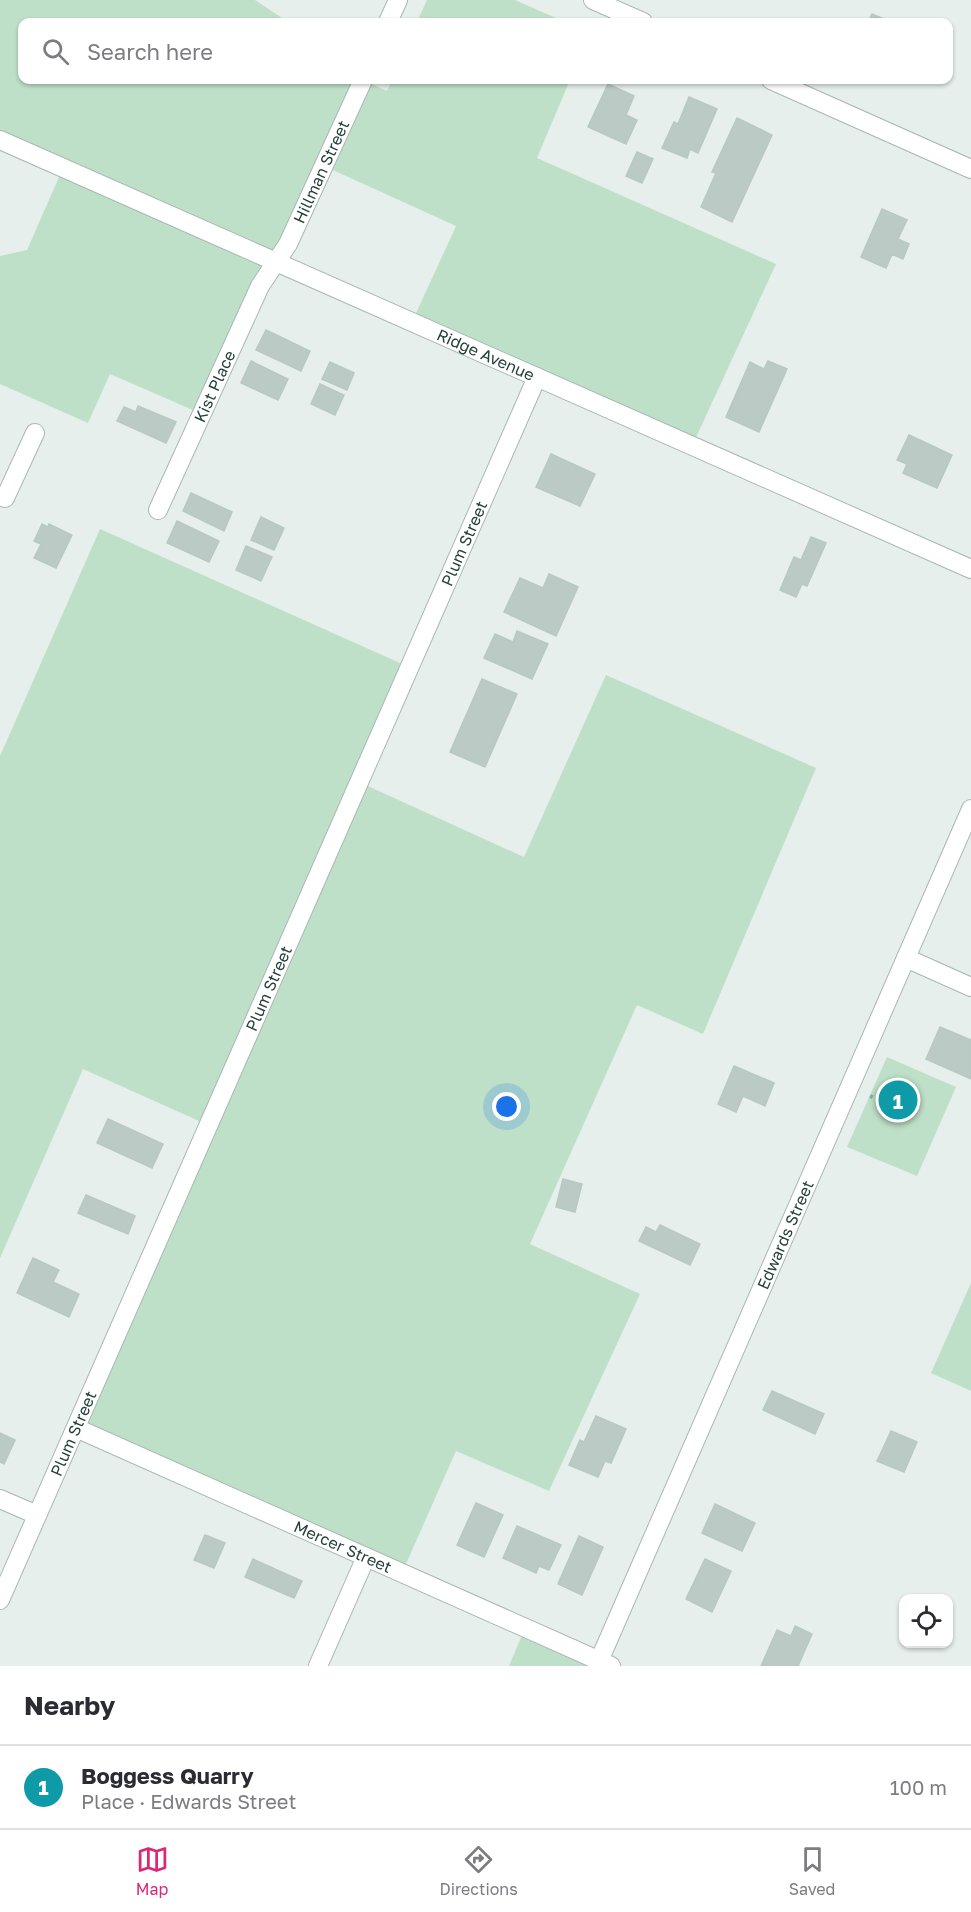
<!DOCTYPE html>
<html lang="en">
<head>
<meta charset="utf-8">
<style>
	body { margin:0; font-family:"Golos Text",sans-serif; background:#f2f2f3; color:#2b2b33 }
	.controls { position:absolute; right:18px; bottom:18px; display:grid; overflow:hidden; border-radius:12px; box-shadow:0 2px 4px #0004 }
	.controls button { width:54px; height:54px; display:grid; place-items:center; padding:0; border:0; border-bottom:2px solid #e1e1e2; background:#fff; color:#2b2b33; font:30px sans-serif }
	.you { position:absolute; left:507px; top:1107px; width:21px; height:21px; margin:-15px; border:4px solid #fff; border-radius:50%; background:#1a73e8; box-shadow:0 0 0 9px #1a73e833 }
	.badge { display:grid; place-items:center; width:39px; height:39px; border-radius:50%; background:#db2777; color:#fff; font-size:20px; font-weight:700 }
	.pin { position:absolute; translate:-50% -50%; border:3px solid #fff; box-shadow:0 2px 6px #0006 }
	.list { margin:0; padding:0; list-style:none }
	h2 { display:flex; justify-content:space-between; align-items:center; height:78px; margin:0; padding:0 24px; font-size:26px }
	h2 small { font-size:20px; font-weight:400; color:#7c7c81 }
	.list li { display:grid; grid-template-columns:39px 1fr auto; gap:18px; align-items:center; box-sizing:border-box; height:84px; padding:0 24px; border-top:2px solid #e1e1e2 }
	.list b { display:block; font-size:22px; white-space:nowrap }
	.list p { margin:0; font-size:20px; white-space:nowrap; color:#7c7c81 }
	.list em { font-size:20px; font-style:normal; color:#7c7c81 }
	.icon { flex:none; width:33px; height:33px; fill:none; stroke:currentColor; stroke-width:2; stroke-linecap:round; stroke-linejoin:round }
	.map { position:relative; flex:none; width:971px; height:1666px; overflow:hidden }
	.search { position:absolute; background:#fff; box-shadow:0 2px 4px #0004; left:18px; right:18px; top:18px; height:66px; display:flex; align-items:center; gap:15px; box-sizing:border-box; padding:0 21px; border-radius:12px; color:#7c7c81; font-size:22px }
	.sheet { height:162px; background:#fff }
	nav { display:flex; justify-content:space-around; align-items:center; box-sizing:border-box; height:84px; border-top:2px solid #e1e1e2; background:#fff; font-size:16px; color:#7c7c81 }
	nav a { display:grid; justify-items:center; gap:3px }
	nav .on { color:#db2777 }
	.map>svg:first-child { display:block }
	.green { fill:#bfe0c8 }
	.building { fill:#bbcac4; stroke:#b8c9c2; stroke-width:1.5 }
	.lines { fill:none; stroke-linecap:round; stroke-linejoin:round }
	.minor-casing { stroke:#a8b8b2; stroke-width:20 }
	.tertiary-casing { stroke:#a8b8b2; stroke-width:20 }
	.path { stroke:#86b3a5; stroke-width:4; stroke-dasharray:3 4.5; stroke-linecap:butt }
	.minor { stroke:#fff; stroke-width:18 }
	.tertiary { stroke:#fff; stroke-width:18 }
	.labels { text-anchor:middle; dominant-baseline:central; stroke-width:4.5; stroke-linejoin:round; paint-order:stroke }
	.street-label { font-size:16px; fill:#24423a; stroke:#f7fbf9 }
</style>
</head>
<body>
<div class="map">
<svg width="971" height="1666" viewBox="0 0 971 1666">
	<rect width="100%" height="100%" fill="#e6efeb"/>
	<g class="green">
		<polygon points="0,0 255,0 288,22 22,22 22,80 363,80 387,91 392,80 570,80 537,158 776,264 692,446 412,322 456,226 324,166 202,414 110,374 88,423 0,384 0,256 27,250 63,168 0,140"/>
		<polygon points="427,0 515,0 565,22 417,22"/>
		<polygon points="100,529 409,667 359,782 524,857 606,675 816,768 703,1034 637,1005 530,1244 640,1294 549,1491 456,1451 402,1573 76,1428 208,1125 83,1069 0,1258 0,756"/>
		<polygon points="887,1057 956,1087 917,1176 847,1147"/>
		<polygon points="971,1283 971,1391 931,1373"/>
		<polygon points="525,1628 611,1666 509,1666"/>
	</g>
	<g class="building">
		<polygon points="872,14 891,22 868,22"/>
		<polygon points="608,84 634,96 626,115 637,120 626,144 588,127"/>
		<polygon points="689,97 717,109 698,153 690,149 687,158 662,148 674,122 678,124"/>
		<polygon points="737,118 772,135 732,222 701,207 716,173 712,172"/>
		<polygon points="637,152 653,159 642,183 626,176"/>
		<polygon points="882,209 907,220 898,239 909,244 903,259 892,254 886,268 861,257"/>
		<polygon points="266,330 310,351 301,371 256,350"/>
		<polygon points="251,361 288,379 278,400 241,383"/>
		<polygon points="768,361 787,369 759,432 726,417 750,362 764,369"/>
		<polygon points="330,362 354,373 347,390 322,379"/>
		<polygon points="320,384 344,395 335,415 311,404"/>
		<polygon points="138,406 176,422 166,443 117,421 124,407 136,412"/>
		<polygon points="909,435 952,455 937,488 903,473 907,464 897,460"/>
		<polygon points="551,454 595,474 580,506 536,487"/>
		<polygon points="191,493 232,512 224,531 183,511"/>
		<polygon points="261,517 284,528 274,550 251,540"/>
		<polygon points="177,521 219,541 209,562 167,543"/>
		<polygon points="42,524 48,527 49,524 72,535 56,568 34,558 41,544 34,541"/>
		<polygon points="811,537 826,543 807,586 802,584 796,597 780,590 794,557 801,560"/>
		<polygon points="246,546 272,557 261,581 236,570"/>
		<polygon points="549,574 578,587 556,636 504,612 520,578 543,588"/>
		<polygon points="517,631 548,644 532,679 484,658 495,634 513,642"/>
		<polygon points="482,679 517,694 485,767 450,752"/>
		<polygon points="940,1027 971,1040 971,1079 926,1059"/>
		<polygon points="734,1066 774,1083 765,1106 743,1096 736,1112 718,1104"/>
		<polygon points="108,1119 163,1144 152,1168 97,1143"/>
		<polygon points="563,1179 582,1184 575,1212 556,1207"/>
		<polygon points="86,1195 135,1216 128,1234 78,1213"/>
		<polygon points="660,1225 700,1244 690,1265 639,1241 646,1227 656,1232"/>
		<polygon points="33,1258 59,1270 53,1282 79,1294 69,1317 17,1293"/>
		<polygon points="772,1391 824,1414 815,1434 763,1410"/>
		<polygon points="596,1416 626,1429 611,1463 605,1461 598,1477 569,1465 580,1440 584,1442"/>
		<polygon points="891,1431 917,1442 904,1472 877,1461"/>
		<polygon points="0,1433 15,1440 4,1464 0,1462"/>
		<polygon points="476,1503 503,1515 484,1557 457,1545"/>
		<polygon points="715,1504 755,1523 742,1551 702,1533"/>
		<polygon points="517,1526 561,1545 549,1570 539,1566 536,1573 503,1558"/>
		<polygon points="205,1535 225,1543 214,1568 194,1560"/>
		<polygon points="579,1536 603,1547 582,1595 558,1584"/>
		<polygon points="253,1559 302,1581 294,1598 245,1577"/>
		<polygon points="705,1559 731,1571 712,1612 686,1599"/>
		<polygon points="795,1626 812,1634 798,1666 761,1666 777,1630 791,1636"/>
	</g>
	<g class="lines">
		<g class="minor-casing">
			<g id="minor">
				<polyline points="388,22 398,0"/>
				<path id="s1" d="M0,140l971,429"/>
				<polyline points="0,496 5,498 35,433"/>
				<path id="s2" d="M158,510l102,-224 28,-42 75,-164"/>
				<polyline points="906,958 971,987"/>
				<path id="s3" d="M76,1428l535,238"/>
				<polyline points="0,1499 37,1515"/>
				<path id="s4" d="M0,1600l537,-1223"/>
				<path id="s5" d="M599,1661l372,-852"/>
				<polyline points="318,1666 366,1557"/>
			</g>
		</g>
		<g class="tertiary-casing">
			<g id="tertiary">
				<polyline points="593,0 643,22"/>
				<polyline points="771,80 971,169"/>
			</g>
		</g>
		<g class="path">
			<circle cx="898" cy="1101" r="5"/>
			<polyline points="870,1096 883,1102 892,1102"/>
		</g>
		<use href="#minor" class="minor"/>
		<use href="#tertiary" class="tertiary"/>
	</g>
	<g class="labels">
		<g class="street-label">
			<text stroke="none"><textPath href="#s2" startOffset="376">Hillman Street</textPath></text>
			<text stroke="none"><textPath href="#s1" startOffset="531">Ridge Avenue</textPath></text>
			<text stroke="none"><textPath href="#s2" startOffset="136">Kist Place</textPath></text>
			<text stroke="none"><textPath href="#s4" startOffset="1154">Plum Street</textPath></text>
			<text stroke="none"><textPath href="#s4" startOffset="668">Plum Street</textPath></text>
			<text stroke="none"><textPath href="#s5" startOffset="465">Edwards Street</textPath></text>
			<text stroke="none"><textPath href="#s4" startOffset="182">Plum Street</textPath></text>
			<text stroke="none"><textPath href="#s3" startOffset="292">Mercer Street</textPath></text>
		</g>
	</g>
</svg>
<div class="controls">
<button><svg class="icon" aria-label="locate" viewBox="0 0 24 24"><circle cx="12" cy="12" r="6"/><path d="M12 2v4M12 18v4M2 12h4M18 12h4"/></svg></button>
</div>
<div class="you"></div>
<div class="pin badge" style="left:898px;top:1100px;background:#0f9aa8">1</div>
<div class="search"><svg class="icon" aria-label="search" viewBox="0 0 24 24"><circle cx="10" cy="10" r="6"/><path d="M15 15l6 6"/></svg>Search here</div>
</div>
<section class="sheet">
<h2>Nearby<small></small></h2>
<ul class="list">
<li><span class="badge" style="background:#0f9aa8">1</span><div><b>Boggess Quarry</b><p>Place · Edwards Street</p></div><em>100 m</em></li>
</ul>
</section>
<nav>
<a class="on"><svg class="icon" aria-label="map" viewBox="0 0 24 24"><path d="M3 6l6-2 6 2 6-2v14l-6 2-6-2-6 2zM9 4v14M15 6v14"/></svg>Map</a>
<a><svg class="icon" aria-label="directions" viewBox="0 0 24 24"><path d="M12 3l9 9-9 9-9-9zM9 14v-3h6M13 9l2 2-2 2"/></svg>Directions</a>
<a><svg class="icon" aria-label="saved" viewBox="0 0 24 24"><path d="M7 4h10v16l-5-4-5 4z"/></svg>Saved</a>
</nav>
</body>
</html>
